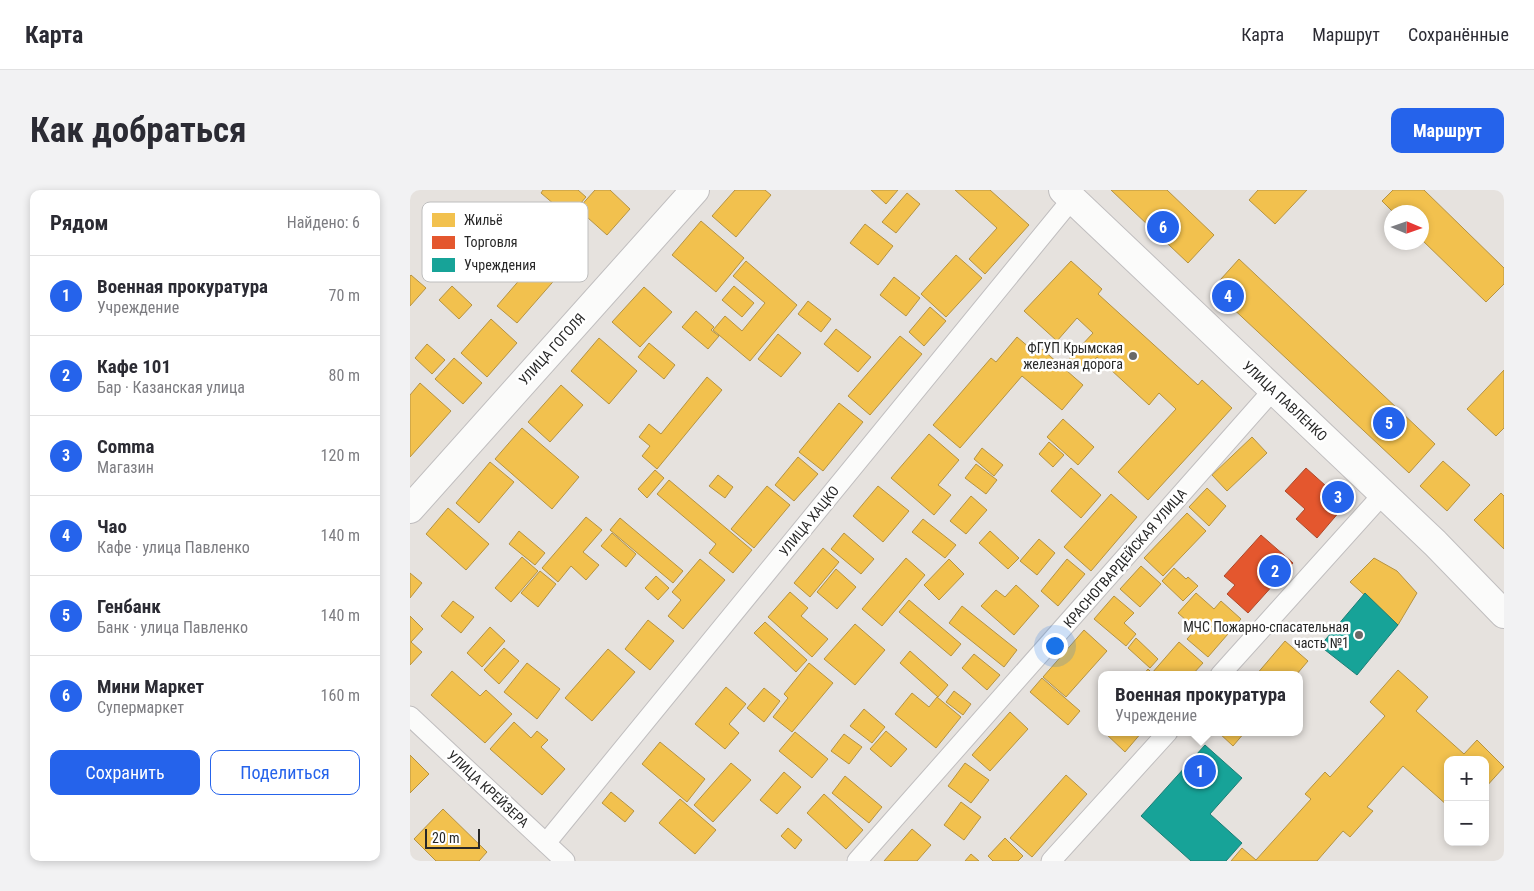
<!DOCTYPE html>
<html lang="ru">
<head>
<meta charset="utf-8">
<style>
	body { margin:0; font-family:"Roboto Condensed",sans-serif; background:#f2f2f3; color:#2b2b33 }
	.controls { position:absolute; right:15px; bottom:15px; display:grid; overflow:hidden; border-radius:10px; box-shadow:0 2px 8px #0003 }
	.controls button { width:45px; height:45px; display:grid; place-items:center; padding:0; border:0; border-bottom:1px solid #e1e1e2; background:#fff; color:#2b2b33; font:25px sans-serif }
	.compass { position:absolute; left:974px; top:15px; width:45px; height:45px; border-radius:50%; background:#fff; box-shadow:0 2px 8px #0003; rotate:92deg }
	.scale { position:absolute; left:15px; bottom:12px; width:55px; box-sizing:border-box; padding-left:5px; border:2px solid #282828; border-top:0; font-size:14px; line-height:18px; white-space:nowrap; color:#282828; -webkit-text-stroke:4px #fff; paint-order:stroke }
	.you { position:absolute; left:644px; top:455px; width:18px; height:18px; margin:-12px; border:4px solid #fff; border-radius:50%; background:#1a73e8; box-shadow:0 0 0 8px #1a73e833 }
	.badge { display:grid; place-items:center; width:32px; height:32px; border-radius:50%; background:#2563eb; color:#fff; font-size:16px; font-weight:700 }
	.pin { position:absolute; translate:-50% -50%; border:2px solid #fff; box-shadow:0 1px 5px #0006 }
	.popup { position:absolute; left:688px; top:481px; width:205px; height:65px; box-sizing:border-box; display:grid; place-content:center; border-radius:10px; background:#fff; filter:drop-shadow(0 1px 4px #0005); font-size:16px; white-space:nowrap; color:#7c7c81 }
	.popup b { font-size:19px; color:#2b2b33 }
	.popup::after { content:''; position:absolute; left:50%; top:100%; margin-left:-10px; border:10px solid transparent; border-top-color:#fff }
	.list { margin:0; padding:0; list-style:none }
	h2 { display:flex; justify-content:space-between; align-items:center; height:65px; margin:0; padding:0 20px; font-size:21px }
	h2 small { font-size:16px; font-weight:400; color:#7c7c81 }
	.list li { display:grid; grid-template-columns:32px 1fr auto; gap:15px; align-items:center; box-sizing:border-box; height:80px; padding:0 20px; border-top:1px solid #e1e1e2 }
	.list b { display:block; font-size:19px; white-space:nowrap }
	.list p { margin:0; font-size:16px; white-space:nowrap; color:#7c7c81 }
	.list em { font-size:16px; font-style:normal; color:#7c7c81 }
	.actions { display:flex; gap:10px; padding:15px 20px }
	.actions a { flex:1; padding:11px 0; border:1px solid #2563eb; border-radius:10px; text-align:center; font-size:18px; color:#2563eb }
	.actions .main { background:#2563eb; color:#fff }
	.map { position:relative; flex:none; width:1094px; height:671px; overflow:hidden; border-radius:10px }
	header { display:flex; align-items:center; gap:30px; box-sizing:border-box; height:70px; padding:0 25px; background:#fff; border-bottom:1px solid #e1e1e2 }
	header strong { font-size:24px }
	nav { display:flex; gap:28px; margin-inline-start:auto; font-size:18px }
	.intro { display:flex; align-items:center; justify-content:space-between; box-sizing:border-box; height:120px; padding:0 30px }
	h1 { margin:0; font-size:35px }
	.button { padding:12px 22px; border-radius:10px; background:#2563eb; color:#fff; font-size:18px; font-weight:700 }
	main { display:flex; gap:30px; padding:0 30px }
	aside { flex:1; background:#fff; border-radius:10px; box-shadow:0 2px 8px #0003 }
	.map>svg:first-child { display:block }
	.homes { fill:#f2c14e; stroke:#b59343 }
	.shops { fill:#e4572e; stroke:#ac492c }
	.public { fill:#17a398; stroke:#1c7e76 }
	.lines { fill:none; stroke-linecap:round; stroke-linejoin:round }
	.minor-casing { stroke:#c0bebf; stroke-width:21 }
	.secondary-casing { stroke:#c0bebf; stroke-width:30 }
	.minor { stroke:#fbfbfa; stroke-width:19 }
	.secondary { stroke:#fbfbfa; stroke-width:28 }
	.poi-dot { fill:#6a6968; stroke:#fff; stroke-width:2 }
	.labels { text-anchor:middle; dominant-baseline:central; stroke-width:5; stroke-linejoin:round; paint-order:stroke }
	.poi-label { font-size:14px; fill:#282828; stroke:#fff; text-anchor:end }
	.street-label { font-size:14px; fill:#282828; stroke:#fff }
	.key { fill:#fff; stroke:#bebebe; stroke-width:1 }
	.key-label { font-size:14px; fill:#282828 }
</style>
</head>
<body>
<header>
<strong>Карта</strong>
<nav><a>Карта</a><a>Маршрут</a><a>Сохранённые</a></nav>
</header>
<div class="intro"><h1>Как добраться</h1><a class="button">Маршрут</a></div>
<main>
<aside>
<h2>Рядом<small>Найдено: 6</small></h2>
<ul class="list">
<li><span class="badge">1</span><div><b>Военная прокуратура</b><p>Учреждение</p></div><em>70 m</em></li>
<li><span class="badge">2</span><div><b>Кафе 101</b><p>Бар · Казанская улица</p></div><em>80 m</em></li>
<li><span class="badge">3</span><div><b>Comma</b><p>Магазин</p></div><em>120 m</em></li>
<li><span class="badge">4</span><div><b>Чао</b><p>Кафе · улица Павленко</p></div><em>140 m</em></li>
<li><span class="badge">5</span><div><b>Генбанк</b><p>Банк · улица Павленко</p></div><em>140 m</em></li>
<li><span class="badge">6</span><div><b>Мини Маркет</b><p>Супермаркет</p></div><em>160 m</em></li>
</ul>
<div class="actions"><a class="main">Сохранить</a><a>Поделиться</a></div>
</aside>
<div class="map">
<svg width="1094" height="671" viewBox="0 0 1094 671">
	<rect width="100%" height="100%" fill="#e6e2de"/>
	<g class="homes">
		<polygon points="133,0 168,0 176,7 159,27 131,3"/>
		<polygon points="185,0 200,0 220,19 197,45 168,19"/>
		<polygon points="325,0 355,0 361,5 326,47 302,26"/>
		<polygon points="461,0 488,0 476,14"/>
		<polygon points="545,0 580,0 619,35 575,84 559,69 587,38"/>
		<polygon points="701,0 757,0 804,45 778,73"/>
		<polygon points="848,0 897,0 865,34 839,10"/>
		<polygon points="983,0 1014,0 1094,78 1094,94 1076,112 1012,50 1012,22 983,22 972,11"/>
		<polygon points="497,3 510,14 486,43 472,32"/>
		<polygon points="291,31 334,68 306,102 262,65"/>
		<polygon points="455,34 483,56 468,75 440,53"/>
		<polygon points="156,36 176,54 107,133 87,116"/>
		<polygon points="546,65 572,88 536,127 511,104"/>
		<polygon points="829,69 1025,254 999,283 802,99"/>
		<polygon points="336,71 387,115 340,171 303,140 315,126 332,141 355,113 323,86"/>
		<polygon points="661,71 692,99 688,104 788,195 792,190 822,218 738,310 708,282 766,219 749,203 739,215 687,167 673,183 658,170 683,143 667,128 647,151 614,121"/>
		<polygon points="1,85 16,98 0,116 0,86"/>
		<polygon points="484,87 510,108 496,126 470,105"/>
		<polygon points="42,96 62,115 49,129 29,110"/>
		<polygon points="324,96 344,113 332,127 312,110"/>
		<polygon points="234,97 262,122 230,157 202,132"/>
		<polygon points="398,111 421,129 411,142 388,124"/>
		<polygon points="520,117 536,131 514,156 499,142"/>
		<polygon points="286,121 304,137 301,140 309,146 298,159 272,137"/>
		<polygon points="81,129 107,153 77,187 51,163"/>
		<polygon points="426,139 461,167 448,182 414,154"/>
		<polygon points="368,144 391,163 371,187 348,169"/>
		<polygon points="490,146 512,164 460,225 438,206"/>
		<polygon points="607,147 627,164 632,159 673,195 652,220 612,186 550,258 523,235 581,168 586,172"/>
		<polygon points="189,148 227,181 199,214 161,181"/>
		<polygon points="239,153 265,175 254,189 228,167"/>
		<polygon points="17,154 35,170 22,184 5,168"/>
		<polygon points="44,168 72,193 53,214 25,189"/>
		<polygon points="1094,180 1094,238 1086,246 1057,219"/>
		<polygon points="297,187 312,200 247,279 232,266 240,256 229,247 239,234 251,244"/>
		<polygon points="10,193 41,221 0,267 0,205"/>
		<polygon points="151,195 173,215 140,252 118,232"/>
		<polygon points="429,213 453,232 413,281 389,262"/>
		<polygon points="653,229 684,257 668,275 637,247"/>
		<polygon points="112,238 169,287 142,319 85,269"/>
		<polygon points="519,244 549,270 528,295 541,305 524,325 481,288"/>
		<polygon points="842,247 857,263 817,301 802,285"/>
		<polygon points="639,252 654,265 643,277 629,264"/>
		<polygon points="572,258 593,275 584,286 564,269"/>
		<polygon points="388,267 408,284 384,311 365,295"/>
		<polygon points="1033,271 1060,295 1037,321 1010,296"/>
		<polygon points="80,272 104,292 69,333 46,313"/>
		<polygon points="566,274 587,290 576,304 555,288"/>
		<polygon points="661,278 691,305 671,328 641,301"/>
		<polygon points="245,280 254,288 237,308 228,299"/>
		<polygon points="308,285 323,297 315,308 299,296"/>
		<polygon points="259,290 342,360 323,383 299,363 306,354 247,304"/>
		<polygon points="357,296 380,315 344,358 321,339"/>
		<polygon points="468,296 499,321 473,352 443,326"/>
		<polygon points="797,298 816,316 799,336 779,317"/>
		<polygon points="1091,303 1094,306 1094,359 1064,330"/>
		<polygon points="701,304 727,327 681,381 654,357"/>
		<polygon points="561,306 577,320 556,344 540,331"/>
		<polygon points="38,318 79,354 56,380 16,344"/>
		<polygon points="777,323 796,341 753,386 734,368"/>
		<polygon points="176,327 192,340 173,362 189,375 176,390 161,376 148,392 132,378"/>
		<polygon points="210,328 273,381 263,393 200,340"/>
		<polygon points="513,329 546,355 535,368 502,342"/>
		<polygon points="109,341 135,363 125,375 99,354"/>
		<polygon points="580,341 609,368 598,379 569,353"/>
		<polygon points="202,343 226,364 216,377 191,356"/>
		<polygon points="434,343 464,369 451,384 421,359"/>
		<polygon points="629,349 645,363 627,385 610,371"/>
		<polygon points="413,358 429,372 400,407 384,393"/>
		<polygon points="112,367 128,381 101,412 85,398"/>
		<polygon points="496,368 515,385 472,436 452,419"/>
		<polygon points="964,368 987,381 1007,403 988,435 940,392"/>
		<polygon points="290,369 315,390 273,439 258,426 271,410 262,402"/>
		<polygon points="539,369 554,384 529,410 514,395"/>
		<polygon points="657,369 675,384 648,416 631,401"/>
		<polygon points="731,376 751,394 730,417 710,399"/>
		<polygon points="764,378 776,389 778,387 788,396 773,411 752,391"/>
		<polygon points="426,379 446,397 427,419 407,402"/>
		<polygon points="130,381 146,394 128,417 111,403"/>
		<polygon points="0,383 12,393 0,408"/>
		<polygon points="246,386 259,398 248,410 235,398"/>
		<polygon points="606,395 629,416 604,445 571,416 586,400 595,407"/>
		<polygon points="380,402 398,418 391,426 418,449 402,467 358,427"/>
		<polygon points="786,403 804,419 811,411 831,429 798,467 777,449 786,439 768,423"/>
		<polygon points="704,406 724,423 714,433 726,444 716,456 684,429"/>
		<polygon points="499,410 551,454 541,466 489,422"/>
		<polygon points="43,411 64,427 51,443 31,426"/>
		<polygon points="552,416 607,460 594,477 539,433"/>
		<polygon points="0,426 13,439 1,452 12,462 0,475"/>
		<polygon points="238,430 264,451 240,480 215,459"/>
		<polygon points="355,432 397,470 386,482 344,443"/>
		<polygon points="445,434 475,460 445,495 414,469"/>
		<polygon points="80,437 95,451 72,477 57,463"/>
		<polygon points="674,440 697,461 656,507 633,487"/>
		<polygon points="726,448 748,469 740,478 718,458"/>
		<polygon points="875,451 898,471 886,485 846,485"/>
		<polygon points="769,452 793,473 782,485 733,485 738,479 742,483"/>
		<polygon points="94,458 109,471 89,494 74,480"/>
		<polygon points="198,459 225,482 182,531 155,508"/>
		<polygon points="500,461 538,495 528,507 490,473"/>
		<polygon points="564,464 590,485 577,500 552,478"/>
		<polygon points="117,473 150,499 127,529 94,502"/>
		<polygon points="399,473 423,493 382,542 363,527 378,508 374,504"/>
		<polygon points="988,480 1018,507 1006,521 1054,564 1067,550 1094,577 1075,598 1075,570 1038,570 1038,616 993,576 957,617 963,621 940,647 933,641 907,671 821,671 832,658 846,670 901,609 895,604 915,582 920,587 975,526 960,512"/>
		<polygon points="42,481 70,506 76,500 102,524 75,553 21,505"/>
		<polygon points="632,488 670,521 658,535 620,502"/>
		<polygon points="316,497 336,514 319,534 329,543 315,559 285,534"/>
		<polygon points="354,498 370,511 354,532 337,518"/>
		<polygon points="544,501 561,514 553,525 536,512"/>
		<polygon points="502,503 519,517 527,507 551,527 526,558 485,524"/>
		<polygon points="454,519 475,537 462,553 440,536"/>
		<polygon points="600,522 618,539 580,581 562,565"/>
		<polygon points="104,532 121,548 127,541 138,550 131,557 155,579 132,605 80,559"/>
		<polygon points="476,541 497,559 481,577 460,559"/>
		<polygon points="385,542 418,569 402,588 369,561"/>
		<polygon points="694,542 732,542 715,562"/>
		<polygon points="808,542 835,542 823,556"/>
		<polygon points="434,544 452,557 439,574 421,561"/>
		<polygon points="250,552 295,589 277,612 232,574"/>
		<polygon points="0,565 19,584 0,603"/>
		<polygon points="321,573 341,590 303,632 284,615"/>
		<polygon points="555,573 579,590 561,613 538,596"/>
		<polygon points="374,582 391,597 367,624 350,610"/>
		<polygon points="656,585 677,604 622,667 600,648"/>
		<polygon points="435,586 472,617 459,633 422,603"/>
		<polygon points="201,602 224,621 215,632 192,613"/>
		<polygon points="414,604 453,640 436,659 397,623"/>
		<polygon points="270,609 306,640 285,664 249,633"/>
		<polygon points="551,612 571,627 554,650 534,635"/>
		<polygon points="33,619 77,662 69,671 26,671 4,649"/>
		<polygon points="378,638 392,650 385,659 371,646"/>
		<polygon points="502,639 521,655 507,671 474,671"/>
		<polygon points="595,648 613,666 608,671 583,671 578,666"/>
		<polygon points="561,664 569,671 555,671"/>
	</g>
	<g class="shops">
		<polygon points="896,278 936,314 907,348 886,329 895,319 875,301"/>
		<polygon points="851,345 883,373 838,423 817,404 825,395 814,386"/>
	</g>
	<g class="public">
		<polygon points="955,403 988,435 947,485 910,456"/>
		<polygon points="795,555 832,588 800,624 832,653 816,671 781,671 731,626"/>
	</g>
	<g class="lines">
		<g class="minor-casing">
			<g id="minor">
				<polyline points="810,485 973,304"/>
				<polyline points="0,526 155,671"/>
				<polyline points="136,653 662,9"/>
				<polyline points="447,671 863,200"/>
				<polyline points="641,671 758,542"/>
			</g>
		</g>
		<g class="secondary-casing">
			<g id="secondary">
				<polyline points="653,0 1025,353 1094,424"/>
				<polyline points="0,319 285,0"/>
			</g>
		</g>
		<use href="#minor" class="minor"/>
		<use href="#secondary" class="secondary"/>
	</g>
	<g class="poi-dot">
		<circle cx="723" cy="166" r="5"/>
		<circle cx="949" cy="445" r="5"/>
	</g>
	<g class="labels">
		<g class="poi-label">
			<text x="713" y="158">ФГУП Крымская<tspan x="713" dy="16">железная дорога</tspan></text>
			<text x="939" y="437">МЧС Пожарно-спасательная<tspan x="939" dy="16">часть №1</tspan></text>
		</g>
		<g class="street-label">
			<text transform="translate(142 159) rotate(-48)">УЛИЦА ГОГОЛЯ</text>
			<text transform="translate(875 211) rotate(43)">УЛИЦА ПАВЛЕНКО</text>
			<text transform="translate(399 331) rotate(-51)">УЛИЦА ХАЦКО</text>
			<text transform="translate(715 368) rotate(-49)">КРАСНОГВАРДЕЙСКАЯ УЛИЦА</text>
			<text transform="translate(78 599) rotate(43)">УЛИЦА КРЕЙЗЕРА</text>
		</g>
	</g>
	<rect x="12" y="12" width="166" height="80" rx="8" class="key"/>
	<rect x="22" y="23" width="23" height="14" fill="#f2c14e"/>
	<rect x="22" y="46" width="23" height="13" fill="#e4572e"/>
	<rect x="22" y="68" width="23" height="14" fill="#17a398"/>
	<g class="key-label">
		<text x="54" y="35">Жильё</text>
		<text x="54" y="57">Торговля</text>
		<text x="54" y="80">Учреждения</text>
	</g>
</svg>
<div class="controls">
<button>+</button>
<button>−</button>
</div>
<svg class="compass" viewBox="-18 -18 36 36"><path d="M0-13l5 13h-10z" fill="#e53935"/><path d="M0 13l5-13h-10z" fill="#7c7c81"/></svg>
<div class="scale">20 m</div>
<div class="you"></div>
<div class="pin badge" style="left:790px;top:581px">1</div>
<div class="popup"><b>Военная прокуратура</b>Учреждение</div>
<div class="pin badge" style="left:865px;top:381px">2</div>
<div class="pin badge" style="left:928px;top:307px">3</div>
<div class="pin badge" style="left:818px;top:106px">4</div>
<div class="pin badge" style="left:979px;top:233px">5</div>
<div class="pin badge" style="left:753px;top:37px">6</div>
</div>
</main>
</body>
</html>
